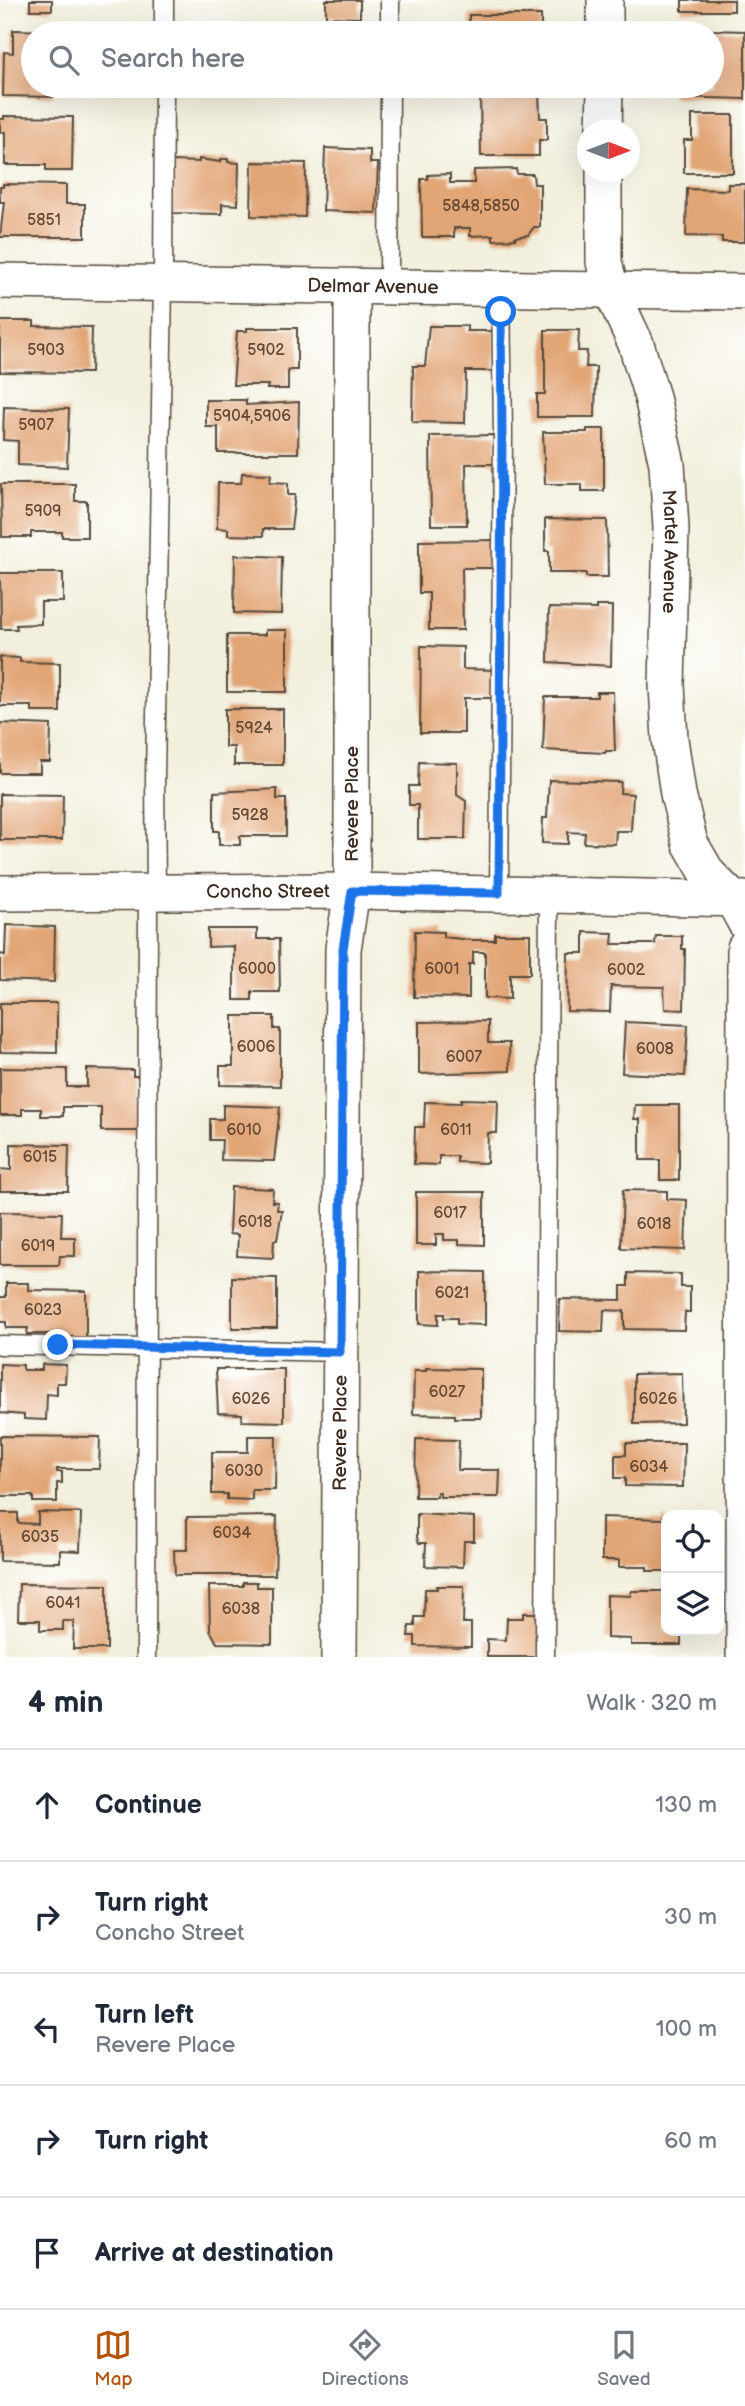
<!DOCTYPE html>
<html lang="en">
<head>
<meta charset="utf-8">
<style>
	body { margin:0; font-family:"Balsamiq Sans",sans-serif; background:#f2f2f3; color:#1f2937 }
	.controls { position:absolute; right:21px; bottom:21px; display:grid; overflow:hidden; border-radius:14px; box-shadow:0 7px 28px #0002 }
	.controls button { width:63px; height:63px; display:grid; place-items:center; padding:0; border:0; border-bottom:2px solid #e0e1e3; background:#fff; color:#1f2937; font:35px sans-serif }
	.compass { position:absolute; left:577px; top:119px; width:63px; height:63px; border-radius:50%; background:#fff; box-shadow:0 7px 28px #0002; rotate:90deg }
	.stop { position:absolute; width:21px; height:21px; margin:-16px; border:5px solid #1a73e8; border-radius:50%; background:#fff }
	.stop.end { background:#1a73e8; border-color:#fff; box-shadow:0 2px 7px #0008 }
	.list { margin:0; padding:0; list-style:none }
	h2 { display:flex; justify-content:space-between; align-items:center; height:91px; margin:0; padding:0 28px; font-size:30px }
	h2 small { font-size:23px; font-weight:400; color:#747a83 }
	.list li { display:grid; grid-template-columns:46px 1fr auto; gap:21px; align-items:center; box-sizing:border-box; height:112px; padding:0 28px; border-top:2px solid #e0e1e3 }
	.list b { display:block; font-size:26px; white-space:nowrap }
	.list p { margin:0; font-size:23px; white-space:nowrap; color:#747a83 }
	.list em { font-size:23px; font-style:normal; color:#747a83 }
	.icon { flex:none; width:38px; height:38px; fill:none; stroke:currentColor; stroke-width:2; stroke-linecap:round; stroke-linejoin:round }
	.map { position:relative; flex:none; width:745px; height:1657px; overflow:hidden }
	.search { position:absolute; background:#fff; box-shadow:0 7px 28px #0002; left:21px; right:21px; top:21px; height:77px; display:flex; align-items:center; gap:18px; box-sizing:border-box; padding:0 24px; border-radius:38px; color:#747a83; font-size:26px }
	.sheet { height:651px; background:#fff }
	nav { display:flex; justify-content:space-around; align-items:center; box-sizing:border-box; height:98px; border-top:2px solid #e0e1e3; background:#fff; font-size:19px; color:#747a83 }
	nav a { display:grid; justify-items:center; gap:4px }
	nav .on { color:#b45309 }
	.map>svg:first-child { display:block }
	.building { fill:#e2a576 }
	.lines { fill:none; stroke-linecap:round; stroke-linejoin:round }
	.lane-casing { stroke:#56483a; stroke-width:21 }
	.street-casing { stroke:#56483a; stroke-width:38 }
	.lane { stroke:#fff; stroke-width:18 }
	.street { stroke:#fff; stroke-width:35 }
	.route { stroke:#1a73e8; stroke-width:9 }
	.labels { text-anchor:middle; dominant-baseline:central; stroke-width:5; stroke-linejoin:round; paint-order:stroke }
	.number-label { font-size:16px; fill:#654934 }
	.street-label { font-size:19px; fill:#3b2a1e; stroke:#fff }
</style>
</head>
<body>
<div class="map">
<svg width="745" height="1657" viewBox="0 0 745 1657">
	<rect width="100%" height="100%" fill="#fff"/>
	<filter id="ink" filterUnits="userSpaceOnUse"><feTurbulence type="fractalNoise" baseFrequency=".0143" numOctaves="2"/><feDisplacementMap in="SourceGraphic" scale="14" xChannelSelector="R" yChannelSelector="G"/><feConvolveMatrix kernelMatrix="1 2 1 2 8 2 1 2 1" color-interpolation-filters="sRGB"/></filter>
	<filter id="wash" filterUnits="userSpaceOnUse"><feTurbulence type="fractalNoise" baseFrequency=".00686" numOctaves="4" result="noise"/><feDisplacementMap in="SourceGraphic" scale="28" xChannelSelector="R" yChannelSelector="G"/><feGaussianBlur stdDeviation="1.57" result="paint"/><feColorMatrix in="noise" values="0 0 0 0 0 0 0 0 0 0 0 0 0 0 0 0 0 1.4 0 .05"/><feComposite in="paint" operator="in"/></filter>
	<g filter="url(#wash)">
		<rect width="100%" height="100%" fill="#f2efdc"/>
		<g id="blocks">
			<g class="building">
				<rect x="30" y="0" width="22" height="10"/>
				<polygon points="326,0 360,0 360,18 326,17"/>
				<rect x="682" y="0" width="52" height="11"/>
				<rect x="469" y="15" width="72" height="18"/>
				<polygon points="673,29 745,31 745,99 672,97 672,86 712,86 712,33 673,33"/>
				<polygon points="13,30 52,31 52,33 33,33 33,86 53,86 53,97 3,96 4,52 13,53"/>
				<polygon points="539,91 540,118 547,118 547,140 539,140 539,156 481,156 480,92"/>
				<polygon points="692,115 733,115 733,173 684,173 684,140 692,140"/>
				<polygon points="4,116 73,117 72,171 46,171 46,165 5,165 5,132 0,132 0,119 4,119"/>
				<polygon points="325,148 370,150 370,163 378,163 376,213 323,211"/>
				<polygon points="199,159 221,162 221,159 228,159 228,162 239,163 238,205 222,204 222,214 172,213 173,161 199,162"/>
				<polygon points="252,162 306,163 305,217 251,216"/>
				<polygon points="516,169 517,174 533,174 534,184 540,184 540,227 534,227 528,235 515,237 515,239 493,240 493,235 470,236 470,228 454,228 454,237 422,237 421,179 428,179 428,175 450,174 450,183 474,183 474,170"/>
				<polygon points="3,184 66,185 66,204 85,204 85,237 0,237 4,202 0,202 0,187 3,187"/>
				<polygon points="728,184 745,184 745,242 722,242 722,237 686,236 687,189 728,190"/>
				<polygon points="0,321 34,321 34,326 92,327 91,373 0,372"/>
				<polygon points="429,326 467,326 467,331 494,331 494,371 466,371 465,423 412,422 413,366 425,366"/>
				<polygon points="247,328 297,328 297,370 288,370 288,389 267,389 268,385 233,385 237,331 247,331"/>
				<polygon points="545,330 579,330 578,351 587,351 586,367 596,367 595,417 537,417 537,394 545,394"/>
				<polygon points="206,400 246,400 246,405 299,402 298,453 218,453 218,427 206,427"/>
				<polygon points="4,407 69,409 67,467 18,465 18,441 3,440"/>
				<polygon points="587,429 604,429 604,491 582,491 582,484 545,484 543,432 587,432"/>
				<polygon points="497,435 497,464 466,464 467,525 431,525 430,436"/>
				<polygon points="242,473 271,474 270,482 288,483 288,495 295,495 291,529 263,529 263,536 228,535 228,529 217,528 218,483 241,483"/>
				<polygon points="1,484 75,484 75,501 87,501 87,537 62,537 62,532 31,532 31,537 2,537"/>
				<polygon points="545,519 607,520 608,577 586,577 586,573 549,573 549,551 545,551"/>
				<polygon points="497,540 497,568 462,568 463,630 429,630 429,593 419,593 419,541"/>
				<polygon points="235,555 282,557 281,614 234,613"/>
				<polygon points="0,573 63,573 63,602 41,602 41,624 16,625 17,629 1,629"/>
				<polygon points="596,606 612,606 611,666 548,662 549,608 596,609"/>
				<polygon points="265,630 287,630 287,692 227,692 227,635 265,635"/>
				<polygon points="421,646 463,647 463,669 496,670 496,698 464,698 464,733 420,733"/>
				<polygon points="0,657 20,658 20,662 60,663 60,712 32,712 32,706 0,706"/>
				<polygon points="597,692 613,692 615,751 606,751 605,753 543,750 545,697 597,697"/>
				<polygon points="225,709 283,709 283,765 234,765 234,747 225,747"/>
				<polygon points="0,723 51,725 50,762 40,762 40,773 0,773"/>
				<polygon points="419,762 457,763 457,795 466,801 465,839 418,839 418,805 409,805 409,786 418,786"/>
				<polygon points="549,780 621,782 620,793 633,794 631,831 616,831 615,844 584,843 585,833 568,832 568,844 542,843 543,818 547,818"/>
				<polygon points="277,789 277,799 286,799 286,836 240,836 240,845 219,845 219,831 214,831 214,792"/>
				<polygon points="0,794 63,795 62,840 0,840"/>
				<polygon points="6,925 55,927 54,982 0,980 0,954 5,955"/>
				<polygon points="208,929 257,929 257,939 279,939 280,992 252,992 252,1000 234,1000 234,946 208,947"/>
				<polygon points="415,931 443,932 443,937 472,940 495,940 495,934 530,934 530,974 510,974 510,999 485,998 485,952 473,952 473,964 469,964 469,998 414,997"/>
				<polygon points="584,932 613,933 612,944 655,944 656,936 682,936 682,949 685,949 684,1010 665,1009 664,987 611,986 610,1012 567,1011 568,953 584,953"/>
				<polygon points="0,1003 57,1003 57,1053 0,1052"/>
				<polygon points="233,1016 274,1016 274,1029 280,1029 280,1086 220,1085 220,1066 233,1066"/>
				<polygon points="488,1021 488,1043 509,1043 510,1071 419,1074 419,1022"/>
				<polygon points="625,1022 688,1025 685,1076 622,1073"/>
				<polygon points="0,1068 67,1069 67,1087 87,1087 87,1069 133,1070 133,1076 138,1076 138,1131 101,1131 101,1107 63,1107 63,1116 41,1116 41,1109 22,1109 22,1115 0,1115"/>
				<polygon points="461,1099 498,1100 497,1133 488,1133 487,1163 457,1162 457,1156 439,1156 439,1165 414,1164 415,1127 424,1127 425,1102 461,1103"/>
				<polygon points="223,1105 280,1107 274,1161 221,1160 222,1140 210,1140 210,1119 223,1119"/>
				<polygon points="635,1105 679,1105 679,1180 660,1180 660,1160 640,1160 640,1119 634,1119"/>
				<polygon points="11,1144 69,1145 68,1191 0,1191 0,1169 11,1170"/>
				<polygon points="231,1187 273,1189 272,1202 278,1202 277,1210 282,1210 277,1240 274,1240 273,1258 237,1256 238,1235 229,1234"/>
				<polygon points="623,1190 667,1191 667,1199 687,1200 685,1250 621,1248"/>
				<polygon points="416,1192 484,1192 484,1245 459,1244 459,1240 444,1240 444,1234 436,1234 436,1245 416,1245"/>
				<polygon points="0,1212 62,1213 61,1237 75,1237 75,1256 60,1256 59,1265 0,1265"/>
				<polygon points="419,1271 485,1272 485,1325 457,1324 457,1318 444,1318 444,1314 438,1314 438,1325 419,1324"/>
				<polygon points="628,1273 681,1274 681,1287 690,1287 690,1312 685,1312 684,1330 624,1329 624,1311 604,1310 603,1332 559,1331 560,1299 621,1300 621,1286 628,1286"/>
				<polygon points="232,1277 277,1278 277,1328 232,1328"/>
				<polygon points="6,1283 28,1283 28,1290 86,1291 86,1340 49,1339 49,1334 27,1334 28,1328 6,1328 6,1322 0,1322 0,1297 6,1297"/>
				<polygon points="0,1364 23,1365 23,1370 42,1370 42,1364 66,1365 65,1383 57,1383 57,1395 47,1394 46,1420 24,1419 24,1415 0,1413"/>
				<polygon points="426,1368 481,1369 481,1418 455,1418 455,1415 413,1414 414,1371 426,1371"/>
				<polygon points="216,1369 284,1369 284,1422 242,1421 242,1414 218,1413"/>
				<polygon points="682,1373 683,1423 634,1424 634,1374"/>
				<polygon points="0,1436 100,1437 99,1469 57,1469 57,1472 62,1472 62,1483 57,1483 57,1502 33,1502 33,1496 0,1496"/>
				<polygon points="248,1436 276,1436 275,1490 252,1490 252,1500 227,1499 227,1494 212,1494 212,1452 248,1452"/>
				<polygon points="416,1439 459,1440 458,1470 500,1470 499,1497 440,1497 440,1492 437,1492 437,1497 415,1497"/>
				<polygon points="626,1443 684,1443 683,1487 625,1486 625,1478 615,1478 615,1455 626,1455"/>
				<polygon points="38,1512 81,1513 80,1551 60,1550 60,1562 0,1561 0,1513 18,1513 18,1523 38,1524"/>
				<polygon points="417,1514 474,1517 474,1541 464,1541 463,1567 425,1566 426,1543 419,1543 417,1537"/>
				<polygon points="277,1516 275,1575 175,1575 174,1550 187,1550 187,1517"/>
				<polygon points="663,1516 666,1516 666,1571 647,1571 647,1567 619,1567 619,1560 602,1560 602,1517 663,1519"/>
				<polygon points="243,1582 257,1582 257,1587 272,1587 272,1644 217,1643 210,1630 209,1586 243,1586"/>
				<polygon points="19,1584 107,1585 107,1649 73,1649 74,1621 63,1621 63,1630 40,1630 40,1620 18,1620"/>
				<polygon points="437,1586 464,1586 463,1623 471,1623 471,1647 415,1646 415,1636 408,1636 409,1626 415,1626 415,1617 424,1617 425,1589 437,1589"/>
				<polygon points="631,1591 666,1591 666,1631 681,1631 681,1645 631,1645 631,1639 607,1638 607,1595 631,1596"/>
				<polygon points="523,1613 543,1613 542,1657 487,1657 487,1639 506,1640 507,1618 523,1618"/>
			</g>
		</g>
	</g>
	<g filter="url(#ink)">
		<use href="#blocks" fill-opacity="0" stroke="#56483a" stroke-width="2"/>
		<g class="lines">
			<g class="lane-casing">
				<g id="lane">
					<polyline points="390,0 390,33"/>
					<polyline points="164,33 164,0"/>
					<polyline points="389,287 390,86"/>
					<polyline points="156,891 155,779 163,283 164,86"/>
					<polyline points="499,893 503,434 501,289"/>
					<polyline points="0,1345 340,1352"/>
					<polyline points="146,1657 148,891"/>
					<polyline points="545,1657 549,895"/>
				</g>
			</g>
			<g class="street-casing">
				<g id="street">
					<polyline points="605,33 605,0"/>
					<polyline points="604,130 605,86"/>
					<path id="s1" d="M604,172v90l7,28 25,54 16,53 15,67 4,64 -4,157 3,54 8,55 12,49 18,31 24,24 13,24"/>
					<path id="s2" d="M0,281l745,11"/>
					<path id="s3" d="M0,893l352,-2 393,8"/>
					<path id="s4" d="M339,1657l4,-708 9,-58v-604"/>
					<polyline points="744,1657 745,948"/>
				</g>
			</g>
			<use href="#lane" class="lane"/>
			<use href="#street" class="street"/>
		</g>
	</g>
	<g class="lines" filter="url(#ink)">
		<polyline class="route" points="58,1345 340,1352 343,949 352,891 499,893 502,434 501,312"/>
	</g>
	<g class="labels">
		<g class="number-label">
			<text x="481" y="206">5848,5850</text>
			<text x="44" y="220">5851</text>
			<text x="46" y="350">5903</text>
			<text x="266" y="350">5902</text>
			<text x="252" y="416">5904,5906</text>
			<text x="36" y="425">5907</text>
			<text x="43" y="511">5909</text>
			<text x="254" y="728">5924</text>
			<text x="250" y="815">5928</text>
			<text x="257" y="969">6000</text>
			<text x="442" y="969">6001</text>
			<text x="626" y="970">6002</text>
			<text x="256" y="1047">6006</text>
			<text x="655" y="1049">6008</text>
			<text x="464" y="1057">6007</text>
			<text x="244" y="1130">6010</text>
			<text x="456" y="1130">6011</text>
			<text x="40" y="1157">6015</text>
			<text x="450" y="1213">6017</text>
			<text x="255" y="1222">6018</text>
			<text x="654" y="1224">6018</text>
			<text x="38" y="1246">6019</text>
			<text x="452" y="1293">6021</text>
			<text x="43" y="1310">6023</text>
			<text x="447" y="1392">6027</text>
			<text x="251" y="1399">6026</text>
			<text x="658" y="1399">6026</text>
			<text x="649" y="1467">6034</text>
			<text x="244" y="1471">6030</text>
			<text x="232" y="1533">6034</text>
			<text x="40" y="1537">6035</text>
			<text x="63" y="1603">6041</text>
			<text x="241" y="1609">6038</text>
		</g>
		<g class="street-label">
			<text stroke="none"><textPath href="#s2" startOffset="373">Delmar Avenue</textPath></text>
			<text stroke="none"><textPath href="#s1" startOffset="390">Martel Avenue</textPath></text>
			<text transform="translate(352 804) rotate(-90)">Revere Place</text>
			<text stroke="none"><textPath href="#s3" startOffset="268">Concho Street</textPath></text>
			<text stroke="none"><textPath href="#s4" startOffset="224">Revere Place</textPath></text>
		</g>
	</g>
</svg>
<div class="controls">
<button><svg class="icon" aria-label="locate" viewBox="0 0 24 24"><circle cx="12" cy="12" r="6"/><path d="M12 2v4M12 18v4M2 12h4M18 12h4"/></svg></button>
<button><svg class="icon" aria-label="layers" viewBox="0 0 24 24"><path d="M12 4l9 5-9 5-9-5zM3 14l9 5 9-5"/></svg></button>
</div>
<svg class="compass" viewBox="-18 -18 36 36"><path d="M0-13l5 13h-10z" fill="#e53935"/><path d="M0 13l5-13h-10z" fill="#747a83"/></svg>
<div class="stop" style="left:501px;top:312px"></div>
<div class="stop end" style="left:58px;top:1345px"></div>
<div class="search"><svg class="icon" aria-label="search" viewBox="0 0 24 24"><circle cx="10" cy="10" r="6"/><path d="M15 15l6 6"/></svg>Search here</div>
</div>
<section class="sheet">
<h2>4 min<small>Walk · 320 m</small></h2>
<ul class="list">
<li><svg class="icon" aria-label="ahead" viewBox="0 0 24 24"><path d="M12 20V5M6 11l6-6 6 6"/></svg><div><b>Continue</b></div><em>130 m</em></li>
<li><svg class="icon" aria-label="right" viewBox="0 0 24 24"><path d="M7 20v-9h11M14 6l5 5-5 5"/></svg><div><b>Turn right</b><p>Concho Street</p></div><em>30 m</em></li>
<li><svg class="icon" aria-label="left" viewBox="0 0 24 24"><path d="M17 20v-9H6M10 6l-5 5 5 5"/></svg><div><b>Turn left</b><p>Revere Place</p></div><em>100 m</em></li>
<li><svg class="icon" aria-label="right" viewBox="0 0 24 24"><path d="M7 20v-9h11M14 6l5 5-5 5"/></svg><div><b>Turn right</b></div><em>60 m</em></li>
<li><svg class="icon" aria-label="arrive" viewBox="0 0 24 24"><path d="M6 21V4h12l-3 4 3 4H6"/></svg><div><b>Arrive at destination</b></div></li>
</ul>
</section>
<nav>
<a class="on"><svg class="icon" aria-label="map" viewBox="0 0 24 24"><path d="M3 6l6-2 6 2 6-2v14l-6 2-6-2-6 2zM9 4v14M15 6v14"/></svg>Map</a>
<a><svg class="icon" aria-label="directions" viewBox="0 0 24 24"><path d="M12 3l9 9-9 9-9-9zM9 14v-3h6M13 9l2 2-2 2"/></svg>Directions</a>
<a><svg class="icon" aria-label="saved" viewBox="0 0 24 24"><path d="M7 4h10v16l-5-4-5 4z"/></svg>Saved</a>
</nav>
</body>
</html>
